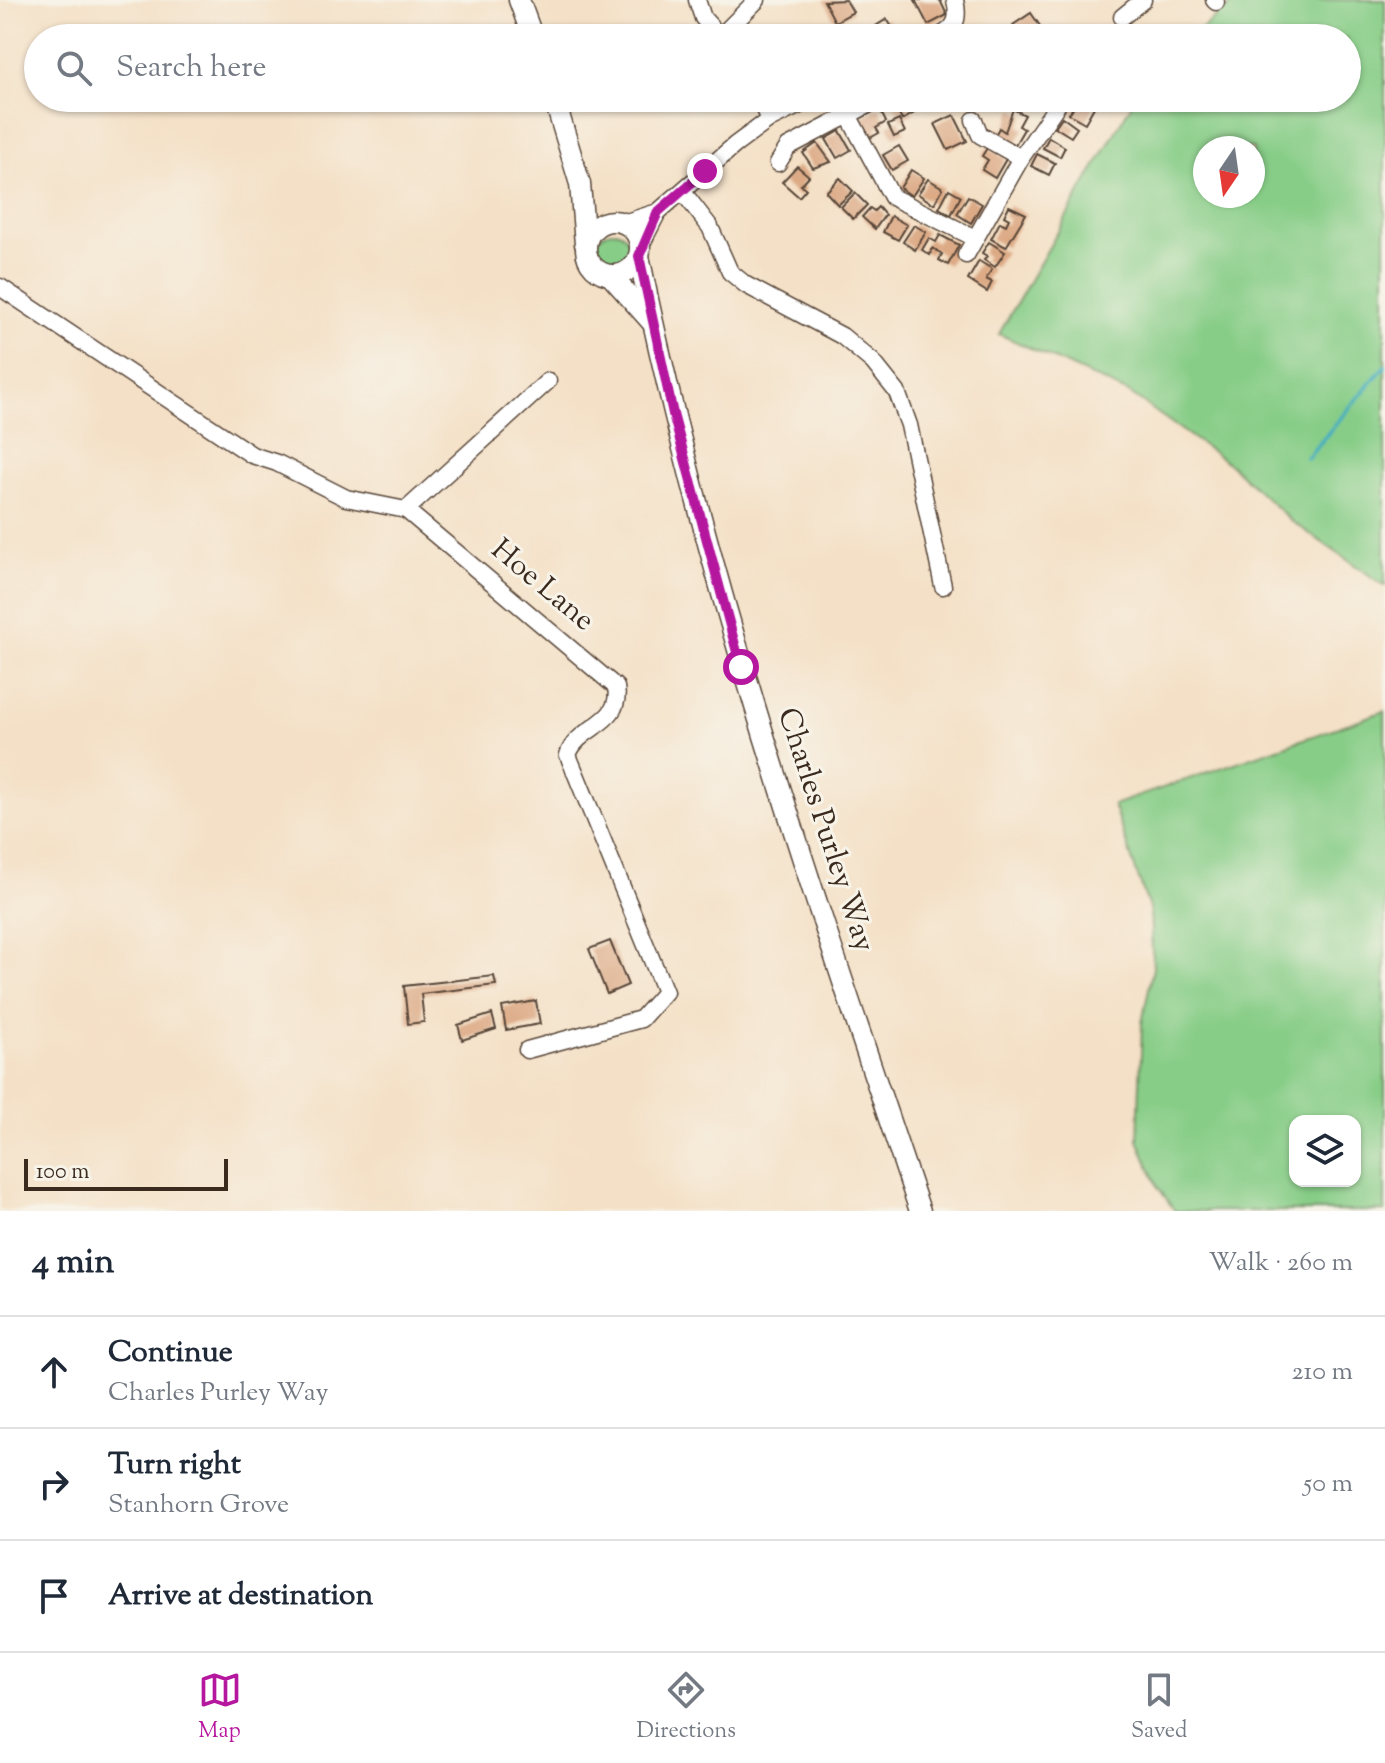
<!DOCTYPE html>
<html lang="en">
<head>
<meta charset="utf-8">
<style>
	body { margin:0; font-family:"Sorts Mill Goudy",serif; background:#f6f6f7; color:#1f2937 }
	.controls { position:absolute; right:24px; bottom:24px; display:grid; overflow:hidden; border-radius:16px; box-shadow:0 2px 6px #0004 }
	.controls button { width:72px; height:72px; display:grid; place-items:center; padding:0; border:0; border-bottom:2px solid #e0e1e3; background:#fff; color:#1f2937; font:40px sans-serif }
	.compass { position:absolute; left:1193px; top:136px; width:72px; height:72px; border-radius:50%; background:#fff; box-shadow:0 2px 6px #0004; rotate:193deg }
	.scale { position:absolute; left:24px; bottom:20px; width:204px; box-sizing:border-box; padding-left:8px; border:4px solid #3b2a1e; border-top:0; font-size:22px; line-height:28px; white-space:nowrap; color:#3b2a1e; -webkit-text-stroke:6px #f7f3e8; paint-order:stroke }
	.stop { position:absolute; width:24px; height:24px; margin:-18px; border:6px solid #b5179e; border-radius:50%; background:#fff }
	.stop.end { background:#b5179e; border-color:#fff; box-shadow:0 2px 8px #0008 }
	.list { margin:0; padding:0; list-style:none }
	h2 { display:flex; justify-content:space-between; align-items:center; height:104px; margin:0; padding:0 32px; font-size:34px }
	h2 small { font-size:26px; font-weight:400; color:#747a83 }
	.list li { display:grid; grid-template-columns:52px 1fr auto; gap:24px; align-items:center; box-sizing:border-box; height:112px; padding:0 32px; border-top:2px solid #e0e1e3 }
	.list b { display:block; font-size:30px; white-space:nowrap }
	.list p { margin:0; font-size:26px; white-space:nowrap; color:#747a83 }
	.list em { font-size:26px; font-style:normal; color:#747a83 }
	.icon { flex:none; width:44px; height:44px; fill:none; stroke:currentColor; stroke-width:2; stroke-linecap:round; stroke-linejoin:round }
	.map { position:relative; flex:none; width:1385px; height:1211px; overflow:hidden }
	.search { position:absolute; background:#fff; box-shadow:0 2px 6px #0004; left:24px; right:24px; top:24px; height:88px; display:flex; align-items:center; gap:20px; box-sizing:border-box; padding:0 28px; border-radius:44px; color:#747a83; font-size:30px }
	.sheet { height:440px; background:#fff }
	nav { display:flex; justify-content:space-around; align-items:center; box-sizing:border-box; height:112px; border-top:2px solid #e0e1e3; background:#fff; font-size:22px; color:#747a83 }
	nav a { display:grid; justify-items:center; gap:4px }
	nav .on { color:#b5179e }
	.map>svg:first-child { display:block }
	.green { fill:#87cd87; stroke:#617c52; stroke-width:2; fill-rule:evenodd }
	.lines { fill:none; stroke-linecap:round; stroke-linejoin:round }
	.stream { stroke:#42adc1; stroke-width:4 }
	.building { fill:#ddaa86 }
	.minor-casing { stroke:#574537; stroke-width:19 }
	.major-casing { stroke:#574537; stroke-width:23 }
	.minor { stroke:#fff; stroke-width:16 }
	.major { stroke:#fff; stroke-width:20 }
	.route { stroke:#b5179e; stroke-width:10 }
	.labels { text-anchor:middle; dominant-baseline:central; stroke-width:6; stroke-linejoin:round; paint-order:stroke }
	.street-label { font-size:30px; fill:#3b2a1e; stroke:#f7f3e8 }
</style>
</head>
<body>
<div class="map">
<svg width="1385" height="1211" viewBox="0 0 1385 1211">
	<rect width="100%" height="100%" fill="#f7f3e8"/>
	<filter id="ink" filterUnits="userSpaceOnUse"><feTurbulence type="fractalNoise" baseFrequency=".0125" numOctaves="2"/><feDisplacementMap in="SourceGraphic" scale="16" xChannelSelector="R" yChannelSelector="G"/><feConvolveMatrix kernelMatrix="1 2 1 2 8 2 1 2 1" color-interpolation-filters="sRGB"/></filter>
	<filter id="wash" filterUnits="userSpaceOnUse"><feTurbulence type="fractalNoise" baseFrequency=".006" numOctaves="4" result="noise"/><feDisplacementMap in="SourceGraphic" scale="32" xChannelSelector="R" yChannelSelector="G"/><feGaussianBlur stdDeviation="1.8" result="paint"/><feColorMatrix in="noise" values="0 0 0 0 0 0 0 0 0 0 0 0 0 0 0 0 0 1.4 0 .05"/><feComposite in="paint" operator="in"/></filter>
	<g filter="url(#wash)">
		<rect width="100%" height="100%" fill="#f4e0c6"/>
		<g class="green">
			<path d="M1237,0h148v586l-95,-66 -59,-55 -102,-72 -130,-59 136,-236h212v-60h-157zM1253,148v48h-48v-48z"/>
			<circle cx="613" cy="248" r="17"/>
			<path d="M1385,711v500h-210l-17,-24 -20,-47 4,-117 11,-55 -3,-57 -37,-106zM1355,1121v60h-60v-60z"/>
		</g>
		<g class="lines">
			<polyline class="stream" points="1307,458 1385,366"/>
		</g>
		<g id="blocks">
			<g class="building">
				<polygon points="846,0 853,12 835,22 824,1"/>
				<polygon points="915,0 940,0 947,15 928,25"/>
				<polygon points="1031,13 1040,26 1022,38 1013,25"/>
				<polygon points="887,19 897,35 865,38 863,34"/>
				<polygon points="898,98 906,98 914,113 902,120 892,102"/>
				<polygon points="1079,98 1094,107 1085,123 1069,114"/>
				<polygon points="879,108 886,122 876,128 879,133 870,138 859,119"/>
				<polygon points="1013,109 1025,115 1019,126 1024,129 1013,148 994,137 999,128 1005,132"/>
				<polygon points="954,115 967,141 948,150 935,124"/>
				<polygon points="1062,117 1077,128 1071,137 1055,127"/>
				<polygon points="899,120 905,132 894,137 888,125"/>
				<polygon points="840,131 851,150 837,158 826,139"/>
				<polygon points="1049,137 1065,147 1060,157 1043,148"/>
				<polygon points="817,143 831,162 813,168 803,153"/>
				<polygon points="899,146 908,161 892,170 883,155"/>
				<polygon points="987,148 1006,159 995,178 982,170 988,160 982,156"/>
				<polygon points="1037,154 1055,163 1049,175 1031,166"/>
				<polygon points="797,166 809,176 801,185 806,189 799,197 782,182"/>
				<polygon points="911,170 924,178 912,196 900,188"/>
				<polygon points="840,178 853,191 838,205 826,192"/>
				<polygon points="928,179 943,188 934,204 918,194"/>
				<polygon points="949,189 961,196 951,215 939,208"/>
				<polygon points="855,193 867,205 853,219 841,207"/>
				<polygon points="968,196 982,204 971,223 957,214"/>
				<polygon points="1009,206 1026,214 1006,247 991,239 1000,222 1006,225 1009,219 1004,216"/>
				<polygon points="878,207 885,215 875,229 862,217 870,208 874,211"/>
				<polygon points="891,216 907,225 898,240 883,232"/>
				<polygon points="914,225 926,232 915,250 903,242"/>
				<polygon points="940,235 959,245 948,265 939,260 942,254 933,248 930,255 922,250 929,238 936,242"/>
				<polygon points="989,242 1005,252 995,267 984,260 987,256 982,253"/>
				<polygon points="979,261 992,269 986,279 992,282 987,292 968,280"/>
				<polygon points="610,941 628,985 607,994 589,949"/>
				<polygon points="494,976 496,985 421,994 424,1022 408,1024 404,986"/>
				<polygon points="536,1001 540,1024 506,1030 502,1007"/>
				<polygon points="492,1014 496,1029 462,1040 458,1025"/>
			</g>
		</g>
	</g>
	<g filter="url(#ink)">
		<use href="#blocks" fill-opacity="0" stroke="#574537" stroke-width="2"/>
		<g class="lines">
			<g class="minor-casing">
				<g id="minor">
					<polyline points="697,0 703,18 721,38"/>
					<polyline points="1214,0 1216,2"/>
					<polyline points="1122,17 1143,0"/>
					<polyline points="720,37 757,0"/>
					<path d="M936,38c19,-9 24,-17 19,-38"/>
					<polyline points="1005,38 1013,38"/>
					<polyline points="759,98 769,120"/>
					<polyline points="839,98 892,197 975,238"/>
					<polyline points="974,120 980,135 1021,158"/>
					<polyline points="778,163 788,147 881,98"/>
					<polyline points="683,192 710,227 730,272 746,285 842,336 873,362 897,392 909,425 943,586"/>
					<polyline points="623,223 658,212 735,145 769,120 814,98"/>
					<polyline points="640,247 658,212"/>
					<polyline points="966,255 1021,158 1062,98"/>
					<path d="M0,287l252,168 25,8 69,35 60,12 210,177c7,38 -38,38 -48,68l97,237 -24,27 -114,31"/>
					<polyline points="406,510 548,381"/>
				</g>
			</g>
			<g class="major-casing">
				<g id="major">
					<polyline points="519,0 533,38"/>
					<polyline points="554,98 580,184 585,244"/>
					<circle cx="613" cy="248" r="27"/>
					<path d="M639,256c66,326 175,640 281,955"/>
					<polyline points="611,276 651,321"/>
				</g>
			</g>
			<use href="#minor" class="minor"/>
			<use href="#major" class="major"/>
		</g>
	</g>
	<g class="lines" filter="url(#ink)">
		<polyline class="route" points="705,171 658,212 639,256 673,414 741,667"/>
	</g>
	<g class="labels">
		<g class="street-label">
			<text transform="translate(542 586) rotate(40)">Hoe Lane</text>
			<text transform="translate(825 830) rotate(72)">Charles Purley Way</text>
		</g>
	</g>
</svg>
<div class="controls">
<button><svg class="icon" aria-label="layers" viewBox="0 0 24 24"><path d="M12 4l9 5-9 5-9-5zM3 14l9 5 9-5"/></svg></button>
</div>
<svg class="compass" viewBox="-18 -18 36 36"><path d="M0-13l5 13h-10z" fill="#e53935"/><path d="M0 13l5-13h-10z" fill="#747a83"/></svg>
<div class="scale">100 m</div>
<div class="stop" style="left:741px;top:667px"></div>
<div class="stop end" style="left:705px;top:171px"></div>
<div class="search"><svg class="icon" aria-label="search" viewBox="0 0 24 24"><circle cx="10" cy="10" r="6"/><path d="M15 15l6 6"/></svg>Search here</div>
</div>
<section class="sheet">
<h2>4 min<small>Walk · 260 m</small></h2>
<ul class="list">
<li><svg class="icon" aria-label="ahead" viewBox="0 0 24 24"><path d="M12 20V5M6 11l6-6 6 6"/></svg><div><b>Continue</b><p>Charles Purley Way</p></div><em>210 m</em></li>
<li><svg class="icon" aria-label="right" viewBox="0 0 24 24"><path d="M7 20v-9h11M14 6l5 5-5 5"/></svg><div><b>Turn right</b><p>Stanhorn Grove</p></div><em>50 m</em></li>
<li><svg class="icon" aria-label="arrive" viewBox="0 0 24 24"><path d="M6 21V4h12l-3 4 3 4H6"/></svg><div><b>Arrive at destination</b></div></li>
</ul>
</section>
<nav>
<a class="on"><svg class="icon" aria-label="map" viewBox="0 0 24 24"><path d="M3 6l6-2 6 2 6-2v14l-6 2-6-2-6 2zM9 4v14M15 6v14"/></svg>Map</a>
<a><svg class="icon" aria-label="directions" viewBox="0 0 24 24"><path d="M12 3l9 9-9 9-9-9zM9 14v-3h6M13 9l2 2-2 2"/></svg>Directions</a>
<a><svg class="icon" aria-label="saved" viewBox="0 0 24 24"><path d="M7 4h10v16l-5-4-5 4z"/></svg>Saved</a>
</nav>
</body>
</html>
